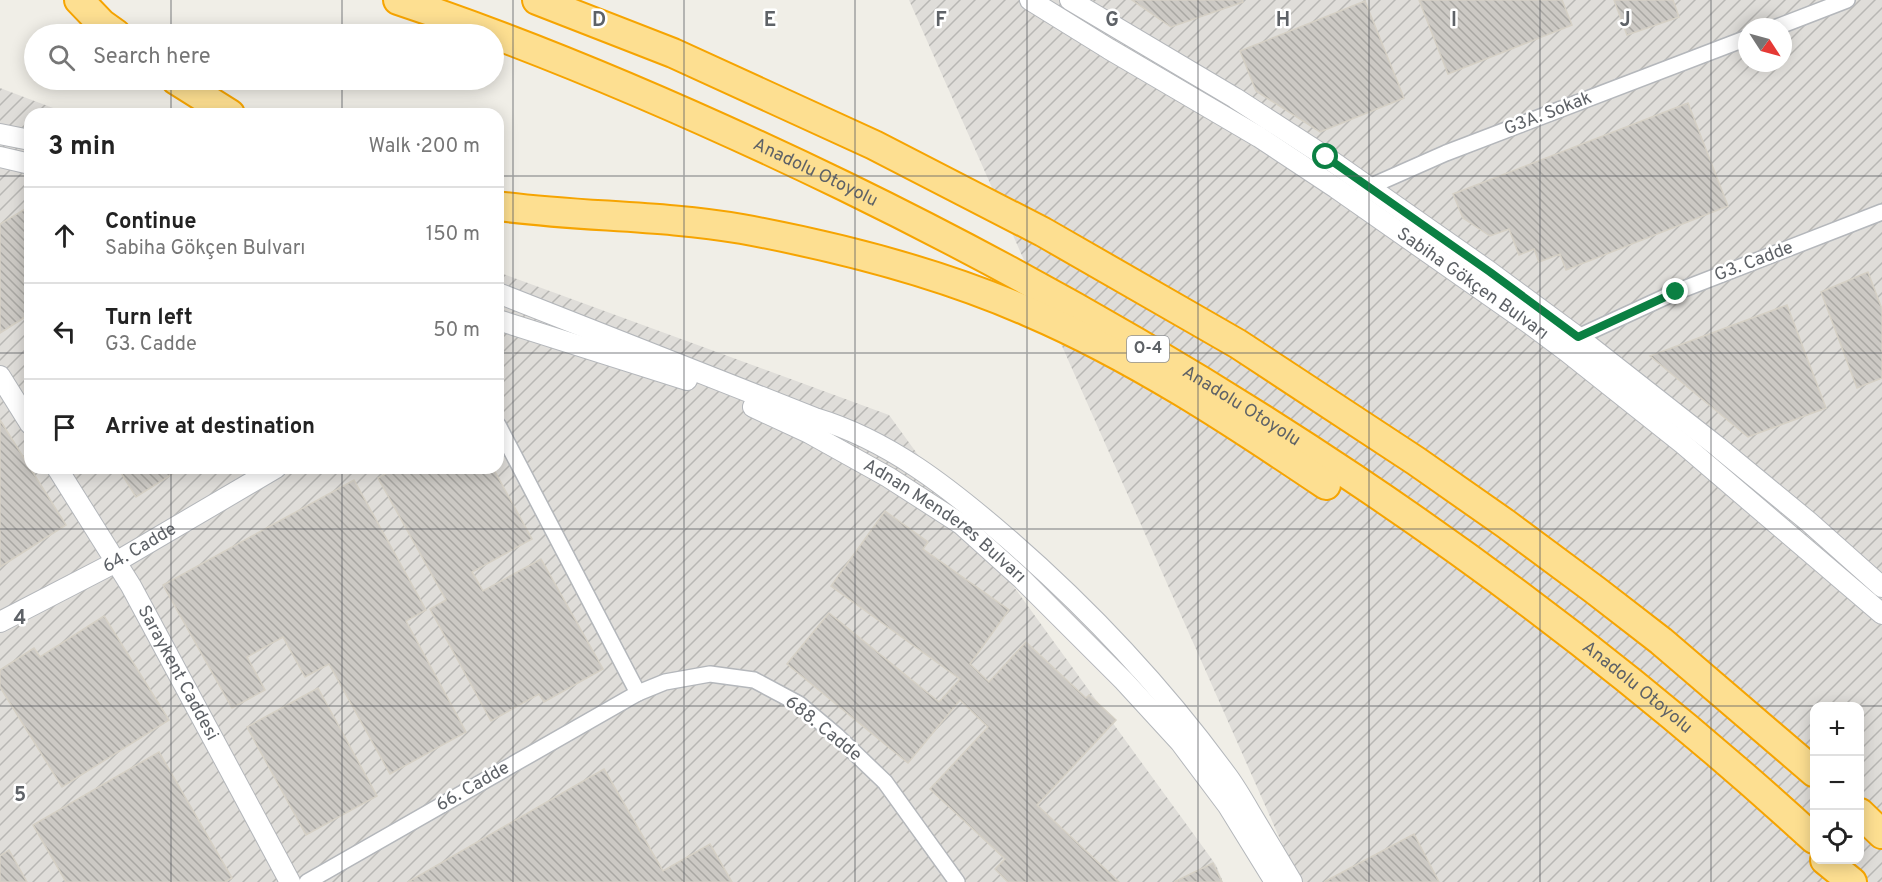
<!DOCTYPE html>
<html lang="en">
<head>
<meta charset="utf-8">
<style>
	body { margin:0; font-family:Overpass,sans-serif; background:#f2f2f2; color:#222 }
	.controls { position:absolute; right:18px; bottom:18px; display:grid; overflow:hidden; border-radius:12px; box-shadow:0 3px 15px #0003 }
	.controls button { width:54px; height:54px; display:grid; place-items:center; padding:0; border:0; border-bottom:2px solid #e0e0e0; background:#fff; color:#222; font:30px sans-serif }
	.compass { position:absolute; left:1738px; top:18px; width:54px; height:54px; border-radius:50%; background:#fff; box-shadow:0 3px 15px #0003; rotate:126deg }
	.stop { position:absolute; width:18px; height:18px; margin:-14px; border:4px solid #0b8043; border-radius:50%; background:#fff }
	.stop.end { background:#0b8043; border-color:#fff; box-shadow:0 2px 6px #0008 }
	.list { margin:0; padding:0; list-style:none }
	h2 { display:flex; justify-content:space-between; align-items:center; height:78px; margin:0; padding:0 24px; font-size:26px }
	h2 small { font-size:20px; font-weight:400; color:#767676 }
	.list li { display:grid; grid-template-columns:39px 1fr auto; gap:18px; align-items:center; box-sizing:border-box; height:96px; padding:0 24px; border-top:2px solid #e0e0e0 }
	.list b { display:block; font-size:22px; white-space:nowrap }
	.list p { margin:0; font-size:20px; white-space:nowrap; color:#767676 }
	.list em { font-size:20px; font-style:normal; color:#767676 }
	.icon { flex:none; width:33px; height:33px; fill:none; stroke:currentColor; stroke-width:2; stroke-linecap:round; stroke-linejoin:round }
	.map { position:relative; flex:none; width:1882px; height:882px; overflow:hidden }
	.search { position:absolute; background:#fff; box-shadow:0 3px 15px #0003; left:24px; top:24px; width:480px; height:66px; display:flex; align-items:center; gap:15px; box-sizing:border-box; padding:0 21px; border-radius:33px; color:#767676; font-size:22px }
	.panel { position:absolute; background:#fff; box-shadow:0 3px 15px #0003; left:24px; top:108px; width:480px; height:366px; border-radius:18px }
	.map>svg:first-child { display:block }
	.industrial { fill:url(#industrial-furrows); fill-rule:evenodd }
	.building { fill:url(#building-back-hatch); stroke:#d5d0c5; stroke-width:1.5 }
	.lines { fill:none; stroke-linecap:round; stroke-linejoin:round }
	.minor-casing { stroke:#b4b7bb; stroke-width:18 }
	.tertiary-casing { stroke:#b4b7bb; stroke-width:22 }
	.motorway-casing { stroke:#f6a401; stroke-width:32 }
	.minor { stroke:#fff; stroke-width:15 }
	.tertiary { stroke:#fff; stroke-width:20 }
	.motorway { stroke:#fddf91; stroke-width:28 }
	.route { stroke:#0b8043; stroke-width:8 }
	.grid { fill:none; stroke:#5e6267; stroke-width:1.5; stroke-opacity:0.55 }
	.labels { text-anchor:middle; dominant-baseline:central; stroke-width:5; stroke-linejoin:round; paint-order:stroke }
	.shield { fill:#fff; stroke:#8e9195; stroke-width:1.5 }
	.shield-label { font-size:16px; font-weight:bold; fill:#5e6267 }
	.street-label { font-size:18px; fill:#5e6267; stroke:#fff }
	.grid-label { font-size:20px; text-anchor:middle; font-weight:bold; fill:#5e6267; stroke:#fff; stroke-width:5; stroke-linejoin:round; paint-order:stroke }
</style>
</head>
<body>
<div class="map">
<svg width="1882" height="882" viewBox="0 0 1882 882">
	<defs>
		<pattern id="industrial-furrows" width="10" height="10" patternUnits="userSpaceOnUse" patternTransform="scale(1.5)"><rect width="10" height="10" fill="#dfddd9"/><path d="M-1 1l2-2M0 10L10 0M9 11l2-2" fill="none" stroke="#b8b7b4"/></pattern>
		<pattern id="building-back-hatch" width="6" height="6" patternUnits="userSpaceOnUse" patternTransform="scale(1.5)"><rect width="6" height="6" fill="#ccc9c4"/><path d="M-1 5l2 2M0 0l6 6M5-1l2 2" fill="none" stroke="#a9a7a3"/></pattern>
	</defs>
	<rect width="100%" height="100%" fill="#f0eee7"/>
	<g class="industrial">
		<path d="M909,0h973v882h-583zM1747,27h36v36h-36zM1814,706h46v154h-46z"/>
		<polygon points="0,88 69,114 30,114 30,468 498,468 498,272 889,415 1216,865 1223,882 0,882"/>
	</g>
	<g class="building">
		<polygon points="1132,0 1242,0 1243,2 1171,27"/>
		<polygon points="1419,0 1562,0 1572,25 1448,74"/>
		<polygon points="1614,0 1673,0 1679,17 1627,35"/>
		<polygon points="1365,1 1404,98 1320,132 1256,91 1240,51"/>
		<polygon points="1688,103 1728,206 1566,270 1560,254 1539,262 1534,249 1519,255 1509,229 1490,236 1463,218 1453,194"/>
		<polygon points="30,206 30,314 0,333 0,224"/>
		<polygon points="1868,272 1882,309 1882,378 1857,388 1821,292"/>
		<polygon points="1787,305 1826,408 1748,437 1650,356"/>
		<polygon points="0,420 66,525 0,567"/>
		<polygon points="118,468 182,468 136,497"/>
		<polygon points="396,468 493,468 532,539 472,572 483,591 541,559 603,669 544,702 539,694 491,721 430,609 446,600 378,478"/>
		<polygon points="354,480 426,610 406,621 466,732 390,774 329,664 305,677 283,637 247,657 265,690 232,708 163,585"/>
		<polygon points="885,511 928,542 923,549 1009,610 970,664 989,682 1026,642 1086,698 1089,695 1116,720 1037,805 1119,882 1008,882 995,869 1005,859 930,789 988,727 960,700 908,763 787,664 829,613 939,702 960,679 831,586"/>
		<polygon points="104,616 169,720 62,787 0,687 0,670 34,648 40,657"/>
		<polygon points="318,688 377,796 306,835 247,727"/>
		<polygon points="159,752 232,878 225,882 66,882 33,825"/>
		<polygon points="604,769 663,871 710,844 732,882 408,882"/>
		<polygon points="1414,834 1439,882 1324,882"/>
		<polygon points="9,850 27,882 0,882 0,856"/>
		<polygon points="1213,863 1222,882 1174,882"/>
	</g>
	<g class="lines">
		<g class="minor-casing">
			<g id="minor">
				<polyline points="1777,27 1847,0"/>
				<polyline points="1364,193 1369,187 1446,153 1747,38"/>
				<polyline points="1572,344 1578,337 1676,292 1882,212"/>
				<polyline points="498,425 638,693"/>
				<polyline points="307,882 638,693 665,682 710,674 754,680 799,704 837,736 885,782 957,882"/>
			</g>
		</g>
		<g class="tertiary-casing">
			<g id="tertiary">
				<path id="s1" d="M1030,0l79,49 150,88 77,51 194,136 36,27 117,93 199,170"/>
				<polyline points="1070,0 1235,98 1326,157 1490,272 1578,337 1718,447 1809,522 1882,587"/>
				<polyline points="0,134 30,140"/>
				<polyline points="0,157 30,164"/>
				<path d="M498,293l317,125c74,22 134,70 191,119 83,72 158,152 222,240 8,11 15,23 22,35 14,23 28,47 42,70"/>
				<polyline points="498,320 687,380"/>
				<polyline points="0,376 30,424"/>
				<path id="s2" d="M753,407l56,26 79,44 73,47 60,54 103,103 56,61 48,64 47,76"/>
				<path id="s3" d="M57,468l74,118 159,296"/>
				<path id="s4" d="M0,622l116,-60 160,-94"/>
			</g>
		</g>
		<g class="motorway-casing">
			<g id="motorway">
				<polyline points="79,0 102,24 116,34"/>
				<path id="s5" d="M398,0c153,51 301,116 446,186 351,171 682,389 970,653"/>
				<polyline points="537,0 673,53 874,145 1043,232 1238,344 1416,461 1506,524 1595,590 1661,641 1814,772"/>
				<polyline points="176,80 230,114"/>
				<path d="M498,206c81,11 163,9 244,23 97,18 196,43 287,83 105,45 202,109 297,173"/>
				<polyline points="1860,813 1882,834"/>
				<polyline points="1825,860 1852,882"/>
			</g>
		</g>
		<use href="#minor" class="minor"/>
		<use href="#tertiary" class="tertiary"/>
		<use href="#motorway" class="motorway"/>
	</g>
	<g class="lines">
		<polyline class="route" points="1326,157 1490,272 1578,337 1676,292"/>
	</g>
	<path class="grid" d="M171,0v34M342,0v34M513,0v882M684,0v882M855,0v882M1027,0v882M1198,0v882M1369,0v882M1540,0v882M1711,0v882M171,80v34M342,80v34M0,176h30M498,176h1384M0,353h30M498,353h1384M171,468v414M342,468v414M0,529h1882M0,706h1882"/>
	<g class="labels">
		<rect class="shield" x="1127" y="336" width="42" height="26" rx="4.5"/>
		<g class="shield-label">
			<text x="1148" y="349">O-4</text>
		</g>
		<g class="street-label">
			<text transform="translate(1548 114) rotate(-21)">G3A. Sokak</text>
			<text stroke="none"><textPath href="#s5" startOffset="452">Anadolu Otoyolu</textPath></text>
			<text transform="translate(1754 262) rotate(-21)">G3. Cadde</text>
			<text stroke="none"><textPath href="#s1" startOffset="526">Sabiha Gökçen Bulvarı</textPath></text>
			<text stroke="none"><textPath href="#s5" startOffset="938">Anadolu Otoyolu</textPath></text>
			<text stroke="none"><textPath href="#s2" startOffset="224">Adnan Menderes Bulvarı</textPath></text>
			<text stroke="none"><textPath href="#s4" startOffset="158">64. Cadde</textPath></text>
			<text stroke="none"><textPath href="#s3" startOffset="238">Saraykent Caddesi</textPath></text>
			<text stroke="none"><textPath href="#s5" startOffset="1424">Anadolu Otoyolu</textPath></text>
			<text transform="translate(823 729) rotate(39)">688. Cadde</text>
			<text transform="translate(473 787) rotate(-30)">66. Cadde</text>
		</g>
	</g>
	<g class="grid-label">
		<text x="599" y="26">D</text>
		<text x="770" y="26">E</text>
		<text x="941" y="26">F</text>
		<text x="1112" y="26">G</text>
		<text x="1283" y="26">H</text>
		<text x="1454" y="26">I</text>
		<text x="1625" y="26">J</text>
		<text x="20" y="624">4</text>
		<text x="20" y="801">5</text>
	</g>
</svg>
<div class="controls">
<button>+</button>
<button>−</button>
<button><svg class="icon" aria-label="locate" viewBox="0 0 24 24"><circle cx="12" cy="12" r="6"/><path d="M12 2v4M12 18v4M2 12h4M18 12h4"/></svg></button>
</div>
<svg class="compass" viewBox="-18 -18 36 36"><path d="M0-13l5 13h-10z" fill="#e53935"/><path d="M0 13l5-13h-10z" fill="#767676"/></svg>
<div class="stop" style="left:1326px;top:157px"></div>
<div class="stop end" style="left:1676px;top:292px"></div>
<div class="search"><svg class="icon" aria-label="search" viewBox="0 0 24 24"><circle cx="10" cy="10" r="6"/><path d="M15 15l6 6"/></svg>Search here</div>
<section class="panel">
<h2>3 min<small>Walk · 200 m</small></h2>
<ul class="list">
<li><svg class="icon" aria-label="ahead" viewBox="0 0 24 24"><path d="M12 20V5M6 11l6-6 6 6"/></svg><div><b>Continue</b><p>Sabiha Gökçen Bulvarı</p></div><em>150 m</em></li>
<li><svg class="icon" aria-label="left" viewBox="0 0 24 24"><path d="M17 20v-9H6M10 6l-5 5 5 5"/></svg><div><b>Turn left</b><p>G3. Cadde</p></div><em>50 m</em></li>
<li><svg class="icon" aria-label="arrive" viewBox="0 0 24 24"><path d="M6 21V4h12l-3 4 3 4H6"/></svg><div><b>Arrive at destination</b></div></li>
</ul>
</section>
</div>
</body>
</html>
